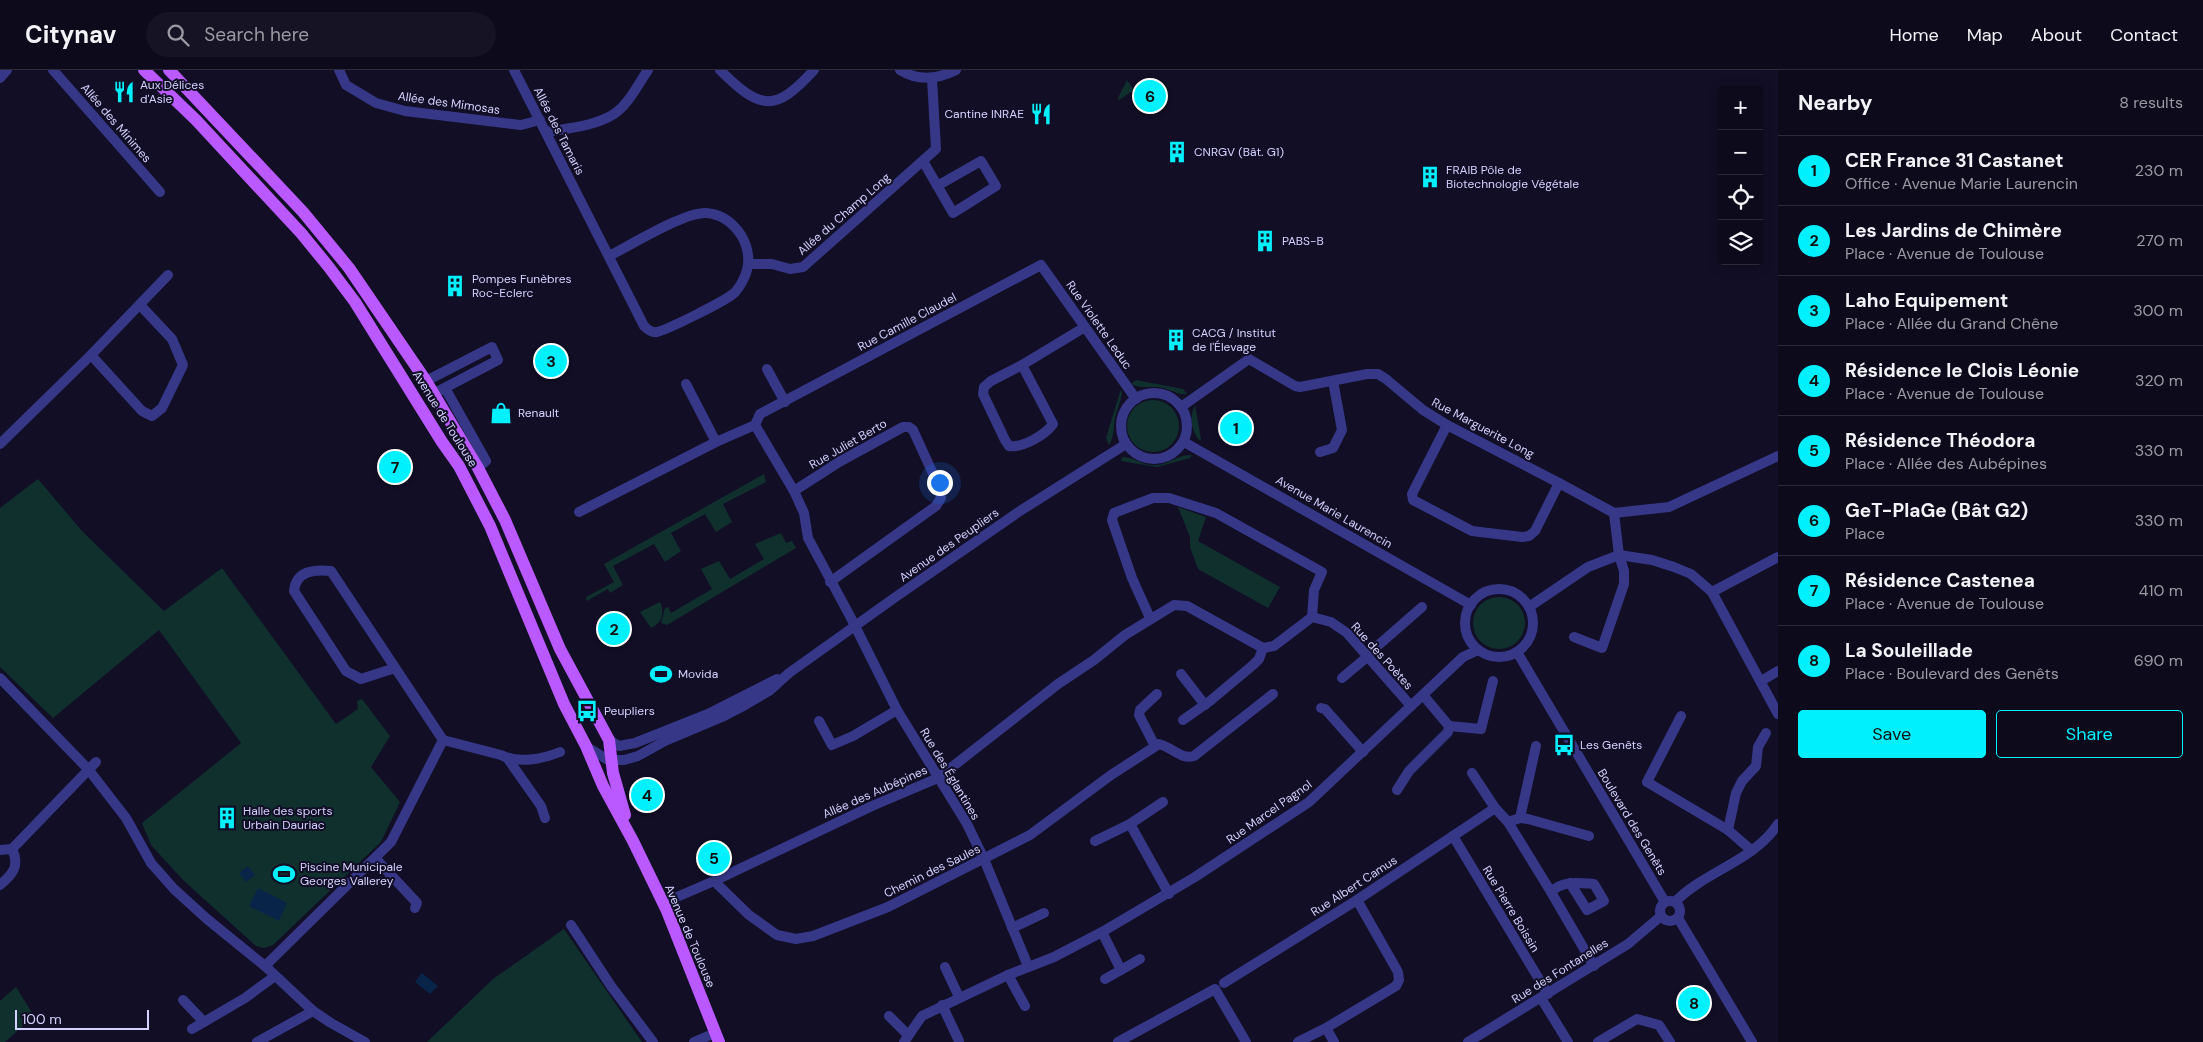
<!DOCTYPE html>
<html lang="en">
<head>
<meta charset="utf-8">
<style>
	body { margin:0; font-family:"DM Sans",sans-serif; background:#161325; color:#f1f3f6 }
	.controls { position:absolute; right:15px; top:15px; display:grid; overflow:hidden; border-radius:5px; box-shadow:0 2px 12px #0003 }
	.controls button { width:45px; height:45px; display:grid; place-items:center; padding:0; border:0; border-bottom:1px solid #2d2b3b; background:#0d0a1c; color:#f1f3f6; font:25px sans-serif }
	.scale { position:absolute; left:15px; bottom:12px; width:134px; box-sizing:border-box; padding-left:5px; border:2px solid #d5d2ff; border-top:0; font-size:14px; line-height:18px; white-space:nowrap; color:#d5d2ff; -webkit-text-stroke:4px #110e26; paint-order:stroke }
	.you { position:absolute; left:939px; top:412px; width:18px; height:18px; margin:-12px; border:4px solid #fff; border-radius:50%; background:#1a73e8; box-shadow:0 0 0 8px #1a73e833 }
	.badge { display:grid; place-items:center; width:32px; height:32px; border-radius:50%; background:#00f0fd; color:#111; font-size:16px; font-weight:700 }
	.pin { position:absolute; translate:-50% -50%; border:2px solid #fff; box-shadow:0 1px 5px #0006 }
	.list { margin:0; padding:0; list-style:none }
	h2 { display:flex; justify-content:space-between; align-items:center; height:65px; margin:0; padding:0 20px; font-size:21px }
	h2 small { font-size:16px; font-weight:400; color:#9a9aa3 }
	.list li { display:grid; grid-template-columns:32px 1fr auto; gap:15px; align-items:center; box-sizing:border-box; height:70px; padding:0 20px; border-top:1px solid #2d2b3b }
	.list b { display:block; font-size:19px; white-space:nowrap }
	.list p { margin:0; font-size:16px; white-space:nowrap; color:#9a9aa3 }
	.list em { font-size:16px; font-style:normal; color:#9a9aa3 }
	.actions { display:flex; gap:10px; padding:15px 20px }
	.actions a { flex:1; padding:11px 0; border:1px solid #00f0fd; border-radius:5px; text-align:center; font-size:18px; color:#00f0fd }
	.actions .main { background:#00f0fd; color:#111 }
	.icon { flex:none; width:28px; height:28px; fill:none; stroke:currentColor; stroke-width:2; stroke-linecap:round; stroke-linejoin:round }
	.map { position:relative; flex:none; width:1778px; height:972px; overflow:hidden }
	header { display:flex; align-items:center; gap:30px; box-sizing:border-box; height:70px; padding:0 25px; background:#0d0a1c; border-bottom:1px solid #2d2b3b }
	header strong { font-size:24px }
	nav { display:flex; gap:28px; margin-inline-start:auto; font-size:18px }
	.search { width:350px; height:45px; background:#161325; display:flex; align-items:center; gap:12px; box-sizing:border-box; padding:0 18px; border-radius:28px; color:#9a9aa3; font-size:19px }
	main { display:flex }
	aside { flex:1; background:#0d0a1c }
	.map>svg:first-child { display:block }
	.green { fill:#10302e }
	.water { fill:#092449 }
	.lines { fill:none; stroke-linecap:round; stroke-linejoin:round }
	.minor { stroke:#363787; stroke-width:10 }
	.major { stroke:#b959ff; stroke-width:12 }
	.labels { text-anchor:middle; dominant-baseline:central; stroke-width:4; stroke-linejoin:round; paint-order:stroke }
	.poi-label { font-size:12px; fill:#d5d2ff; stroke:#110e26; text-anchor:start }
	.street-label { font-size:12px; fill:#d5d2ff; stroke:#110e26 }
</style>
</head>
<body>
<header>
<strong>Citynav</strong>
<div class="search"><svg class="icon" aria-label="search" viewBox="0 0 24 24"><circle cx="10" cy="10" r="6"/><path d="M15 15l6 6"/></svg>Search here</div>
<nav><a>Home</a><a>Map</a><a>About</a><a>Contact</a></nav>
</header>
<main>
<div class="map">
<svg width="1778" height="972" viewBox="0 0 1778 972">
	<rect width="100%" height="100%" fill="#110e26"/>
	<g class="green">
		<polygon points="1127,10 1134,20 1119,30 1118,28"/>
		<path d="M1136,310l47,9 4,5c-9,1 -15,-4 -24,-6 -11,-3 -21,2 -32,-4z"/>
		<path d="M1122,320c0,10 -5,18 -7,28 -2,10 0,17 -6,27l-3,-7 14,-46z"/>
		<circle cx="1153" cy="356" r="26"/>
		<path d="M1195,335l6,34 -1,2c-9,-10 -11,-24 -5,-36z"/>
		<path d="M1192,385l-2,3 -33,9 -36,-6 1,-4c12,0 19,8 31,8 14,1 25,-11 39,-10z"/>
		<polygon points="764,404 766,412 723,434 732,452 716,462 705,444 671,463 681,481 665,492 654,474 613,496 623,515 610,523 608,519 587,531 586,527 614,512 604,494"/>
		<polygon points="38,409 82,461 164,541 222,498 336,654 358,639 357,631 362,629 390,666 371,697 400,732 381,772 273,875 264,878 256,876 183,810 151,775 142,753 241,673 159,560 53,648 0,597 0,438"/>
		<polygon points="1178,437 1206,447 1198,471 1280,517 1268,538 1198,499 1190,477 1190,467"/>
		<polygon points="781,463 786,473 792,471 796,478 667,555 661,553 665,538 668,537 671,543 712,519 701,499 719,491 730,509 764,489 755,474"/>
		<circle cx="1499" cy="553" r="26"/>
		<path d="M660,532c5,11 2,21 -9,26l-11,-16z"/>
		<polygon points="564,859 642,972 427,972 493,909"/>
		<polygon points="16,917 34,946 5,972 0,972 0,931"/>
	</g>
	<g class="water">
		<polygon points="248,796 255,805 246,812 239,803"/>
		<polygon points="258,818 287,833 279,851 249,836"/>
		<polygon points="422,903 438,916 430,924 415,912"/>
	</g>
	<g class="lines">
		<g class="minor">
			<polyline points="53,0 160,122"/>
			<polyline points="339,0 346,15 376,33 405,41 521,55 540,50"/>
			<path d="M514,0l130,256c4,4 8,7 13,6 12,-3 66,-30 76,-38 4,-3 9,-11 11,-16 7,-14 5,-30 -3,-43 -8,-12 -20,-21 -35,-22 -22,-1 -75,32 -97,43"/>
			<path d="M720,0c40,40 55,43 94,0"/>
			<path d="M900,0c19,12 38,9 56,0"/>
			<polyline points="0,8 7,0"/>
			<path d="M546,62c23,-4 49,-6 68,-18 15,-10 24,-30 34,-44"/>
			<polyline points="923,91 953,143 996,116 981,91 937,116"/>
			<polyline points="749,194 772,194 790,199 803,197 936,79 932,9"/>
			<polyline points="91,285 142,341 152,346 162,338 183,295 172,269 140,235"/>
			<path d="M1022,295l31,59c-8,11 -30,24 -44,22l-4,-6 -22,-46 1,-7 7,-6 31,-16 63,-38"/>
			<polyline points="767,299 785,332"/>
			<polyline points="426,311 492,277 498,290 433,324"/>
			<polyline points="686,314 716,372"/>
			<polyline points="445,318 486,391 478,398"/>
			<circle cx="1154" cy="356" r="33"/>
			<polyline points="1181,337 1249,289 1295,316 1300,317 1367,304 1378,304 1386,309 1423,340 1447,355 1559,413 1614,443"/>
			<polyline points="755,355 794,421 804,443 808,468 851,548 897,640 967,754 984,789 1028,896"/>
			<polyline points="1447,355 1412,424 1413,430 1472,461 1522,467 1529,466 1535,461 1559,413"/>
			<polyline points="1184,372 1471,535"/>
			<polyline points="0,374 91,285 168,205"/>
			<polyline points="1320,382 1333,378 1342,360 1333,311"/>
			<polyline points="794,421 839,392 903,357 909,357 913,360 940,419 941,428 936,436 830,512"/>
			<polyline points="579,442 716,372 755,355 760,344 1041,195 1136,329"/>
			<polyline points="1614,443 1669,437 1778,386"/>
			<circle cx="1499" cy="553" r="34"/>
			<polyline points="1712,522 1778,644"/>
			<polyline points="1529,537 1588,497 1619,485 1652,490 1674,497 1691,504 1712,522 1778,487"/>
			<polyline points="1150,548 1132,508 1112,450 1114,443 1153,428 1169,428 1216,443 1322,502 1314,520 1312,547"/>
			<polyline points="1574,567 1602,578 1624,514 1624,501 1619,485 1614,443"/>
			<polyline points="1517,582 1665,832"/>
			<polyline points="1366,586 1422,537"/>
			<path d="M395,598l-34,11 -15,-8 -52,-80c2,-20 20,-22 37,-20l112,169"/>
			<polyline points="1181,604 1205,635"/>
			<polyline points="0,608 88,699 126,748 151,793 174,819 207,849 265,896 313,941 331,953 365,972"/>
			<polyline points="1342,608 1367,587"/>
			<polyline points="1761,611 1778,601"/>
			<polyline points="1321,638 1325,639 1363,682"/>
			<polyline points="1681,646 1647,712 1728,760 1751,780"/>
			<polyline points="1183,650 1210,631 1253,595 1259,589 1263,578"/>
			<polyline points="819,651 832,675 853,666 897,640"/>
			<polyline points="1449,656 1481,659 1493,611"/>
			<path d="M443,670l58,15c17,9 42,4 59,-3"/>
			<polyline points="609,670 619,676 635,673 708,644 777,609"/>
			<polyline points="1155,676 1139,645 1140,640 1157,624"/>
			<polyline points="587,677 608,690 624,690 638,686 665,671 722,647 745,635 769,621 789,603 897,526 1020,441 1126,374"/>
			<polyline points="508,689 541,736 545,748"/>
			<polyline points="1472,703 1495,738"/>
			<polyline points="1397,720 1409,701 1448,662 1449,656 1423,625"/>
			<polyline points="1520,748 1536,676"/>
			<polyline points="1508,752 1520,748 1528,749 1589,766"/>
			<polyline points="1130,754 1169,824"/>
			<polyline points="1728,760 1736,723 1742,711 1756,696 1758,677 1766,663"/>
			<polyline points="1453,766 1548,924"/>
			<polyline points="1095,771 1130,754 1163,732"/>
			<polyline points="0,780 12,779"/>
			<polyline points="376,789 417,833 415,838"/>
			<path d="M714,811l35,34 28,20 19,4 17,-3 75,-29 142,-72 81,-60 48,-31c13,3 22,16 35,12l79,-62"/>
			<path d="M0,815c13,-11 20,-19 12,-36l84,-87"/>
			<path d="M1551,822c12,-12 28,-9 43,-8l10,17 -17,9 -17,-27"/>
			<circle cx="1670" cy="841" r="10"/>
			<path d="M1675,832c30,-31 79,-41 103,-78"/>
			<polyline points="663,833 714,811 872,736 938,708 1058,614 1094,590 1125,565 1174,535 1187,536 1263,578 1274,576 1312,547 1331,552 1347,563 1411,636"/>
			<polyline points="1678,848 1752,972"/>
			<polyline points="571,855 611,916 653,972"/>
			<polyline points="1012,858 1044,843"/>
			<polyline points="1102,862 1121,900 1105,909"/>
			<polyline points="265,896 391,772 443,670"/>
			<polyline points="945,897 959,927"/>
			<polyline points="1121,900 1140,889"/>
			<polyline points="1008,905 1025,936"/>
			<polyline points="1224,913 1357,830 1495,738 1508,752 1551,822 1594,896"/>
			<polyline points="1541,928 1568,972"/>
			<polyline points="183,930 204,952"/>
			<polyline points="942,935 959,971"/>
			<polyline points="889,946 908,965"/>
			<polyline points="192,959 245,928 275,906"/>
			<polyline points="257,972 313,941"/>
			<polyline points="694,972 715,963"/>
			<polyline points="904,972 922,946 1008,905 1054,887 1102,862 1195,807 1309,732 1463,587 1478,580"/>
			<polyline points="1118,972 1215,919 1246,972"/>
			<polyline points="1298,972 1326,958"/>
			<polyline points="1334,972 1326,958 1396,916 1399,910 1398,902 1357,830"/>
			<polyline points="1468,972 1628,874 1661,846"/>
			<polyline points="1598,972 1637,949 1659,955 1670,972"/>
		</g>
		<g class="major">
			<polyline points="144,0 196,50 301,163 328,196 355,232 442,372 459,396 490,456 564,634 586,676 603,716 633,771 667,841 719,972"/>
			<polyline points="169,0 303,142 349,198 426,311 478,398 505,450 560,579 609,670 613,703 625,745"/>
		</g>
	</g>
	<defs>
		<g id="restaurant-bare" transform="scale(1.725)"><path d="M-5-6h1v4h1v-4h1v4h1v-4h1v5L-1.5 .5V6h-2V.5L-5-1ZM5-6V6H3V1.5H1.5Q1.5-4 5-6Z" fill="#00f0fd" stroke="#110e26" stroke-width="2.5" paint-order="stroke"/></g>
		<g id="building-bare" transform="scale(1.725)"><path d="M-4-6H4V6H1V3H-1V6H-4ZM-2.5-4.3h1.7v1.8h-1.7ZM.8-4.3h1.7v1.8H.8ZM-2.5-1h1.7V.8h-1.7ZM.8-1h1.7V.8H.8Z" fill="#00f0fd" stroke="#110e26" stroke-width="2.5" paint-order="stroke"/></g>
		<g id="shop-bare" transform="scale(1.725)"><path d="M-5-2.5h2.3a2.7 3.5 0 0 1 5.4 0H5L5.5 6h-11ZM-1.5-2.5h3a1.5 2.3 0 0 0-3 0Z" fill="#00f0fd" stroke="#110e26" stroke-width="2.5" paint-order="stroke"/></g>
		<g id="stadium-bare" transform="scale(1.725)"><path d="M0-5a6.5 5 0 1 0 0 10a6.5 5 0 1 0 0-10ZM-3.5-1.8h7v3.6h-7Z" fill="#00f0fd" stroke="#110e26" stroke-width="2.5" paint-order="stroke"/></g>
		<g id="bus-bare" transform="scale(1.725)"><path d="M-5-6H5V4H4V6H2V4H-2V6H-4V4H-5ZM-3.5-4V0h7V-4ZM-3.5 1.2v1.5H-2V1.2ZM2 1.2v1.5H3.5V1.2Z" fill="#00f0fd" stroke="#110e26" stroke-width="2.5" paint-order="stroke"/></g>
	</defs>
	<g fill-rule="evenodd">
		<use href="#restaurant-bare" x="124" y="22"/>
		<use href="#restaurant-bare" x="1041" y="44"/>
		<use href="#building-bare" x="1177" y="82"/>
		<use href="#building-bare" x="1430" y="107"/>
		<use href="#building-bare" x="1265" y="171"/>
		<use href="#building-bare" x="455" y="216"/>
		<use href="#building-bare" x="1176" y="270"/>
		<use href="#shop-bare" x="501" y="343"/>
		<use href="#stadium-bare" x="661" y="604"/>
		<use href="#bus-bare" x="587" y="641"/>
		<use href="#bus-bare" x="1564" y="675"/>
		<use href="#building-bare" x="227" y="748"/>
		<use href="#stadium-bare" x="284" y="804"/>
	</g>
	<g class="labels">
		<g class="poi-label">
			<text x="140" y="15">Aux Délices<tspan x="140" dy="14">d'Asie</tspan></text>
			<text x="1024" y="44" text-anchor="end">Cantine INRAE</text>
			<text x="1194" y="82">CNRGV (Bât. G1)</text>
			<text x="1446" y="100">FRAIB Pôle de<tspan x="1446" dy="14">Biotechnologie Végétale</tspan></text>
			<text x="1282" y="171">PABS-B</text>
			<text x="472" y="209">Pompes Funèbres<tspan x="472" dy="14">Roc-Eclerc</tspan></text>
			<text x="1192" y="263">CACG / Institut<tspan x="1192" dy="14">de l'Élevage</tspan></text>
			<text x="518" y="343">Renault</text>
			<text x="678" y="604">Movida</text>
			<text x="604" y="641">Peupliers</text>
			<text x="1580" y="675">Les Genêts</text>
			<text x="243" y="741">Halle des sports<tspan x="243" dy="14">Urbain Dauriac</tspan></text>
			<text x="300" y="797">Piscine Municipale<tspan x="300" dy="14">Georges Vallerey</tspan></text>
		</g>
		<g class="street-label">
			<text transform="translate(449 33) rotate(8)">Allée des Mimosas</text>
			<text transform="translate(116 53) rotate(49)">Allée des Minimes</text>
			<text transform="translate(559 61) rotate(63)">Allée des Tamaris</text>
			<text transform="translate(844 144) rotate(-41)">Allée du Champ Long</text>
			<text transform="translate(907 252) rotate(-28)">Rue Camille Claudel</text>
			<text transform="translate(1099 255) rotate(55)">Rue Violette Leduc</text>
			<text transform="translate(445 349) rotate(58)">Avenue de Toulouse</text>
			<text transform="translate(1483 358) rotate(28)">Rue Marguerite Long</text>
			<text transform="translate(848 374) rotate(-30)">Rue Juliet Berto</text>
			<text transform="translate(1334 442) rotate(30)">Avenue Marie Laurencin</text>
			<text transform="translate(949 475) rotate(-35)">Avenue des Peupliers</text>
			<text transform="translate(1382 586) rotate(48)">Rue des Poètes</text>
			<text transform="translate(950 704) rotate(59)">Rue des Églantines</text>
			<text transform="translate(875 722) rotate(-24)">Allée des Aubépines</text>
			<text transform="translate(1269 742) rotate(-35)">Rue Marcel Pagnol</text>
			<text transform="translate(1632 752) rotate(59)">Boulevard des Genêts</text>
			<text transform="translate(932 801) rotate(-26)">Chemin des Saules</text>
			<text transform="translate(1354 816) rotate(-33)">Rue Albert Camus</text>
			<text transform="translate(1511 839) rotate(59)">Rue Pierre Boissin</text>
			<text transform="translate(690 866) rotate(67)">Avenue de Toulouse</text>
			<text transform="translate(1560 901) rotate(-32)">Rue des Fontanelles</text>
		</g>
	</g>
</svg>
<div class="controls">
<button>+</button>
<button>−</button>
<button><svg class="icon" aria-label="locate" viewBox="0 0 24 24"><circle cx="12" cy="12" r="6"/><path d="M12 2v4M12 18v4M2 12h4M18 12h4"/></svg></button>
<button><svg class="icon" aria-label="layers" viewBox="0 0 24 24"><path d="M12 4l9 5-9 5-9-5zM3 14l9 5 9-5"/></svg></button>
</div>
<div class="scale">100 m</div>
<div class="you"></div>
<div class="pin badge" style="left:1236px;top:358px">1</div>
<div class="pin badge" style="left:614px;top:559px">2</div>
<div class="pin badge" style="left:551px;top:291px">3</div>
<div class="pin badge" style="left:647px;top:725px">4</div>
<div class="pin badge" style="left:714px;top:788px">5</div>
<div class="pin badge" style="left:1150px;top:26px">6</div>
<div class="pin badge" style="left:395px;top:397px">7</div>
<div class="pin badge" style="left:1694px;top:933px">8</div>
</div>
<aside>
<h2>Nearby<small>8 results</small></h2>
<ul class="list">
<li><span class="badge">1</span><div><b>CER France 31 Castanet</b><p>Office · Avenue Marie Laurencin</p></div><em>230 m</em></li>
<li><span class="badge">2</span><div><b>Les Jardins de Chimère</b><p>Place · Avenue de Toulouse</p></div><em>270 m</em></li>
<li><span class="badge">3</span><div><b>Laho Equipement</b><p>Place · Allée du Grand Chêne</p></div><em>300 m</em></li>
<li><span class="badge">4</span><div><b>Résidence le Clois Léonie</b><p>Place · Avenue de Toulouse</p></div><em>320 m</em></li>
<li><span class="badge">5</span><div><b>Résidence Théodora</b><p>Place · Allée des Aubépines</p></div><em>330 m</em></li>
<li><span class="badge">6</span><div><b>GeT-PlaGe (Bât G2)</b><p>Place</p></div><em>330 m</em></li>
<li><span class="badge">7</span><div><b>Résidence Castenea</b><p>Place · Avenue de Toulouse</p></div><em>410 m</em></li>
<li><span class="badge">8</span><div><b>La Souleillade</b><p>Place · Boulevard des Genêts</p></div><em>690 m</em></li>
</ul>
<div class="actions"><a class="main">Save</a><a>Share</a></div>
</aside>
</main>
</body>
</html>
